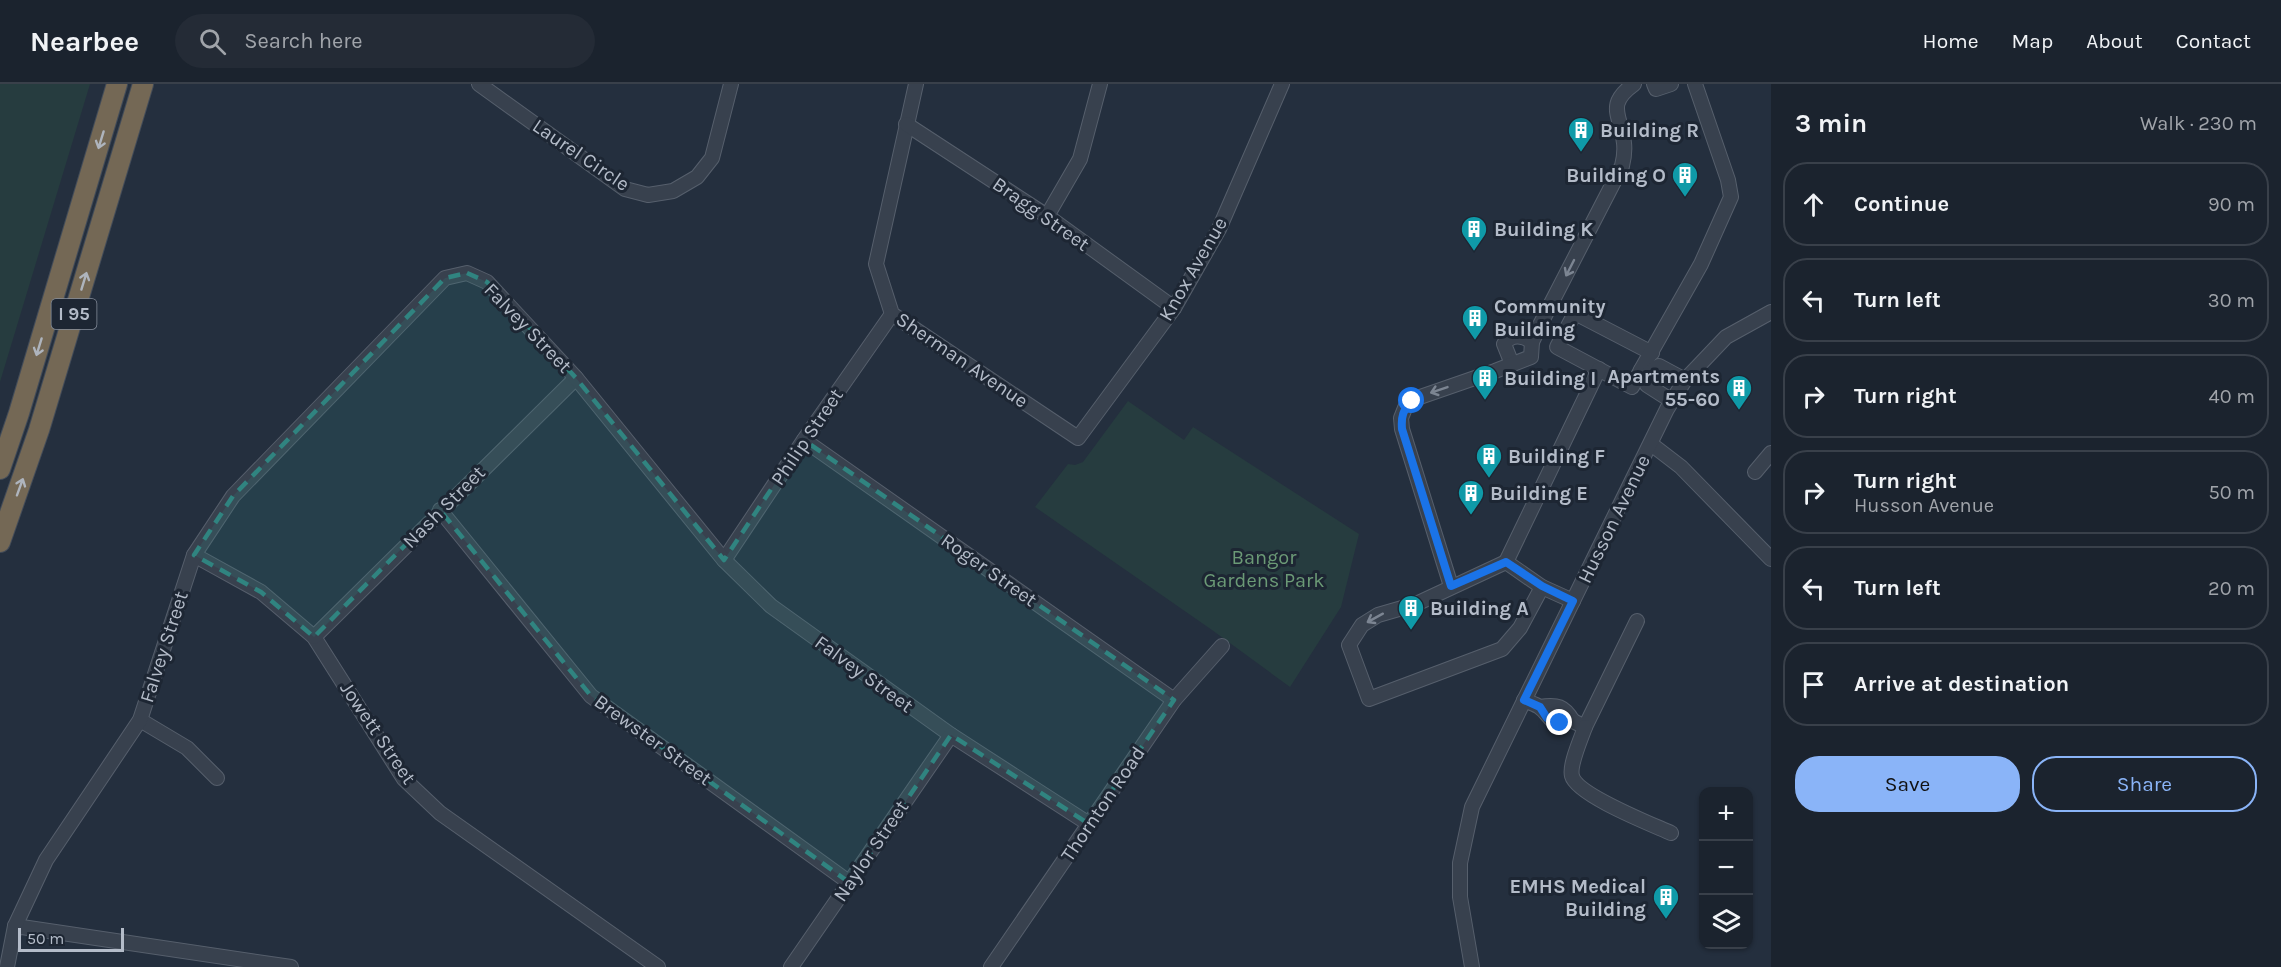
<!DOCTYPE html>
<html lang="en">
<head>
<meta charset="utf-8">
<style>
	body { margin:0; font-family:Karla,sans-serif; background:#242b36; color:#f1f3f6 }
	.controls { position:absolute; right:18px; bottom:18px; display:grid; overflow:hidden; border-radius:12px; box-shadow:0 2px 4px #0004 }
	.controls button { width:54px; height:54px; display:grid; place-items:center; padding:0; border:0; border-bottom:2px solid #39404a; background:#1b232e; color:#f1f3f6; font:30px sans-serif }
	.scale { position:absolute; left:18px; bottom:15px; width:106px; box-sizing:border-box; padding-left:6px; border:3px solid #b4bcc9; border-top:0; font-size:16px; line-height:21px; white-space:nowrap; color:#b4bcc9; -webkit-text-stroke:4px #1d2633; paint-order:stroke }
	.stop { position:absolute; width:18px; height:18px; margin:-14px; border:4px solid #1a73e8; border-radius:50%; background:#fff }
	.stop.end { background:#1a73e8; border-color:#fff; box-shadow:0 2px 6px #0008 }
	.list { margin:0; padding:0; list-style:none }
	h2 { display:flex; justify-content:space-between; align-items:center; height:78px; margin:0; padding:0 24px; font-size:26px }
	h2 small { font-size:20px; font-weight:400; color:#a0a4aa }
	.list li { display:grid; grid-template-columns:39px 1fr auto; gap:18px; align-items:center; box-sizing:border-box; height:84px; margin:0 12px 12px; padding:0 12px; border:2px solid #39404a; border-radius:24px }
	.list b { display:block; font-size:22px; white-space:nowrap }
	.list p { margin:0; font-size:20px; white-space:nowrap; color:#a0a4aa }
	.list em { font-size:20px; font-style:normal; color:#a0a4aa }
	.actions { display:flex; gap:12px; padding:18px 24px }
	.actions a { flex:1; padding:14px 0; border:2px solid #8ab4f8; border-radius:24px; text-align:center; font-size:21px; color:#8ab4f8 }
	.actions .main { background:#8ab4f8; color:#111 }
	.icon { flex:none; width:33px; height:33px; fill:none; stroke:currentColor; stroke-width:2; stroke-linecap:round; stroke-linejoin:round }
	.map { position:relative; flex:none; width:1771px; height:883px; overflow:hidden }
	header { display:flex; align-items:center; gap:36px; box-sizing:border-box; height:84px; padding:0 30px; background:#1b232e; border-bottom:2px solid #39404a }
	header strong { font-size:28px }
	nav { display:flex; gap:33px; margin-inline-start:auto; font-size:21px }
	.search { width:420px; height:54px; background:#242b36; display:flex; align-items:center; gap:15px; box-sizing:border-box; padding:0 21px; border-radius:33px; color:#a0a4aa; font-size:22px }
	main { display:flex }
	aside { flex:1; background:#1b232e }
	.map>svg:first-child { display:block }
	.green { fill:#263c3f }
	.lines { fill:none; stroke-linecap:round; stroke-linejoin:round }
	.minor-casing { stroke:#565f6c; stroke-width:16 }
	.highway-casing { stroke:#434c59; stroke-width:22 }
	.minor { stroke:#38414e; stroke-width:14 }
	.highway { stroke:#746855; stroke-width:20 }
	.oneway { stroke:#aeb4bd }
	.oneway2 { stroke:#7c8592 }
	.route { stroke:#1a73e8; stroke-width:8 }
	.marked { fill:#308480; fill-opacity:0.2; stroke:#308480; stroke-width:4.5; stroke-dasharray:12 8; stroke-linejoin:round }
	.labels { text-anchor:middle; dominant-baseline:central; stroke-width:6; stroke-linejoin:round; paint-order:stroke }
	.shield { fill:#1d2633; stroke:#878f9c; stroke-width:1.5 }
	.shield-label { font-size:18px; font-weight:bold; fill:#b4bcc9 }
	.poi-label { font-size:20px; font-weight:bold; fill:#b4bcc9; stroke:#1d2633; text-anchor:start }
	.street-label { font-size:20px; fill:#b4bcc9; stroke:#1d2633 }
	.park-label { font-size:20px; fill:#6b9a76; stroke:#1d2633 }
</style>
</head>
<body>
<header>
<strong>Nearbee</strong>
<div class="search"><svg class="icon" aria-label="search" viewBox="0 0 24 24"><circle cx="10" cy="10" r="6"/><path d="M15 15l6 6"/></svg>Search here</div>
<nav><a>Home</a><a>Map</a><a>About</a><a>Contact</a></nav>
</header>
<main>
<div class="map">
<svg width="1771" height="883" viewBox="0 0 1771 883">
	<rect width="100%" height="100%" fill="#242f3e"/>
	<g class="green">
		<polygon points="0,0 90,0 0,298"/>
		<polygon points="1128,317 1184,356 1193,343 1359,450 1341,523 1290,603 1212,546 1035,423 1068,380 1075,381 1083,378"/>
	</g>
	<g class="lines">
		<g class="minor-casing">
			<g id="minor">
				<polyline points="479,0 625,105 648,111 673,107 697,93 712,74 731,0"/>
				<polyline points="916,0 876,180 892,230 1078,354 1174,224 1219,145 1282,0"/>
				<polyline points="1654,0 1656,5 1671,0"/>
				<polyline points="906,40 1047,132 1174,224"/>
				<polyline points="1047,132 1080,75 1100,0"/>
				<path d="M1512,280l-8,-20c7,-10 19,-9 28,-2"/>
				<polyline points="1641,286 1632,303 1557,263 1575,229 1652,269"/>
				<polyline points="1648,290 1641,286 1701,180 1731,113 1728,96 1695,0"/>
				<polyline points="1672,317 1647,301 1648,290 1659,282 1685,296"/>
				<polyline points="804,356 1174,616"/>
				<polyline points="1651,360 1681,383 1771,475"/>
				<polyline points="1755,388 1771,369"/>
				<polyline points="440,426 591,612 850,799"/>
				<polyline points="194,471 261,508 314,553 404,695 440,729 658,883"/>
				<polyline points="724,476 804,356 892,230"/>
				<polyline points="1506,478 1416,520 1378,531 1362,541 1349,561 1369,615 1502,565 1520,544 1542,503"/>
				<path d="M1451,502l-49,-157 -1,-11 4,-10 15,-11 75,-26 36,-14 1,-15 8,-17 82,-159c2,-8 3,-15 2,-23 -3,-28 -19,-38 10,-59"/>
				<polyline points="1573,517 1542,503 1506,478 1599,285"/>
				<polyline points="314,553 576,294"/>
				<path d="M1524,616c5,2 10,4 14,6 16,11 8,20 35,15 -9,-15 -16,-17 -33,-14"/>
				<polyline points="140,636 187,664 217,694"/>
				<polyline points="1573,637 1585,643 1637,537"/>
				<path d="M1585,643c-4,12 -16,38 -13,49 5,19 79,48 99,57"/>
				<polyline points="15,842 291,883"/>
				<polyline points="7,883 15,842 46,776 140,636 194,471 233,412 445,194 467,189 487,198 576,294 724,476 771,522 951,651 1089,740"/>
				<polyline points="791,883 951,651"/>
				<polyline points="991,883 1174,616 1222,562"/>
				<polyline points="1472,883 1460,813 1460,779 1472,723 1667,325 1685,296 1726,253 1771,228"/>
			</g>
		</g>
		<g class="highway-casing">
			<g id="highway">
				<polyline points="0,385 19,329 117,0"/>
				<polyline points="0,458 39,346 143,0"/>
			</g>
		</g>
		<use href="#minor" class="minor"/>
		<use href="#highway" class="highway"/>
	</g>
	<defs><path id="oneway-shaft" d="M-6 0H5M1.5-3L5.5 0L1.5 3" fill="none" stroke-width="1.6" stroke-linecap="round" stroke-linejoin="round" transform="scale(1.5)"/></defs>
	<g class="oneway">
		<use href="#oneway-shaft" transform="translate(101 56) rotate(107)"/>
		<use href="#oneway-shaft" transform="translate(84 197) rotate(-73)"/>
		<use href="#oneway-shaft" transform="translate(39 263) rotate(107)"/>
		<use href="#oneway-shaft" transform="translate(20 403) rotate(-70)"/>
	</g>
	<g class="oneway2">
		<use href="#oneway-shaft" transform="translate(1570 184) rotate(117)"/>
		<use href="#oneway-shaft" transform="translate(1439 306) rotate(161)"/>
		<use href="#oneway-shaft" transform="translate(1375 534) rotate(151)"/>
	</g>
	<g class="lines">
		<path class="route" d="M1412,317c-9,9 -11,15 -10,28l49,157 55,-24 36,24 31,15 -49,99 16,7 7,11 13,5"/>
	</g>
	<path class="marked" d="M467,189l20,9 89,96 148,182 80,-120 370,260 -85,124 -138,-89 -101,148 -259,-187 -151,-186 -126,127 -53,-45 -67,-37 39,-59 212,-218z"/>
	<defs>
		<g id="building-pin" transform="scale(1.35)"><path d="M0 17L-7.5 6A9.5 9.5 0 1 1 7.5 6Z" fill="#0f9aa8" stroke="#1d2633"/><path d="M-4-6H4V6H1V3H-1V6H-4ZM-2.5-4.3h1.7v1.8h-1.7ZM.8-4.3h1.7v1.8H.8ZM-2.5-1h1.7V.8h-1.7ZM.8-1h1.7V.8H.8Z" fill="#fff"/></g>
	</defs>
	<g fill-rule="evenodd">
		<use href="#building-pin" x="1581" y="46"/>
		<use href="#building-pin" x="1685" y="91"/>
		<use href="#building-pin" x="1474" y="145"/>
		<use href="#building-pin" x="1475" y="234"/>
		<use href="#building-pin" x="1485" y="294"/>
		<use href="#building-pin" x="1739" y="304"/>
		<use href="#building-pin" x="1489" y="372"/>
		<use href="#building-pin" x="1471" y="409"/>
		<use href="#building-pin" x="1411" y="524"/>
		<use href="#building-pin" x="1666" y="813"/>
	</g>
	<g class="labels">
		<rect class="shield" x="51.5" y="215" width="45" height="30" rx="4.5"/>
		<g class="shield-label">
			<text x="74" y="230">I 95</text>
		</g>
		<g class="poi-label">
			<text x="1600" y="46">Building R</text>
			<text x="1666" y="91" text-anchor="end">Building O</text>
			<text x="1494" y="145">Building K</text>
			<text x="1494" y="222">Community<tspan x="1494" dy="23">Building</tspan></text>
			<text x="1720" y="292" text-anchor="end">Apartments<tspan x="1720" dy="23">55-60</tspan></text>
			<text x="1504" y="294">Building I</text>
			<text x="1508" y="372">Building F</text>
			<text x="1490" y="409">Building E</text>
			<text x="1430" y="524">Building A</text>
			<text x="1646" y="802" text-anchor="end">EMHS Medical<tspan x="1646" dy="23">Building</tspan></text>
		</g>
		<g class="street-label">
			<text transform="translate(581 71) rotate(34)">Laurel Circle</text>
			<text transform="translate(1041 130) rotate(35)">Bragg Street</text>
			<text transform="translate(1193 185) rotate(-60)">Knox Avenue</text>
			<text transform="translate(528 244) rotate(46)">Falvey Street</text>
			<text transform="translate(962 276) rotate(34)">Sherman Avenue</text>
			<text transform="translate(807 353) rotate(-56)">Philip Street</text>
			<text transform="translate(444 423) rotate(-45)">Nash Street</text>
			<text transform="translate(1614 435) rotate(-64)">Husson Avenue</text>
			<text transform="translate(989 486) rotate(35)">Roger Street</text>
			<text transform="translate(164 563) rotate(-72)">Falvey Street</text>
			<text transform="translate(864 590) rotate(36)">Falvey Street</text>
			<text transform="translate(378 649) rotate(56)">Jowett Street</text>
			<text transform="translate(653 656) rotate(36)">Brewster Street</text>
			<text transform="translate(1103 720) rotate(-56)">Thornton Road</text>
			<text transform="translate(871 767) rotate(-56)">Naylor Street</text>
		</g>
		<g class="park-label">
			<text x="1264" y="473">Bangor<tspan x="1264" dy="23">Gardens Park</tspan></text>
		</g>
	</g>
</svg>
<div class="controls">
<button>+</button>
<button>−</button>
<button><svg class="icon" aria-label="layers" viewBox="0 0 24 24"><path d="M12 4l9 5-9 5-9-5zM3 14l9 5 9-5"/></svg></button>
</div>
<div class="scale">50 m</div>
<div class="stop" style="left:1412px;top:317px"></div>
<div class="stop end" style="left:1560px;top:639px"></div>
</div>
<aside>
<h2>3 min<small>Walk · 230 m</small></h2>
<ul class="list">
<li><svg class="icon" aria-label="ahead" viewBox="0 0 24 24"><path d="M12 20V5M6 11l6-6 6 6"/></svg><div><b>Continue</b></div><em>90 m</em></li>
<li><svg class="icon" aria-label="left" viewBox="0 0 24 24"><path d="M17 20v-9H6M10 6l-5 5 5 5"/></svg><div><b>Turn left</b></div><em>30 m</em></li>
<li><svg class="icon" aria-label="right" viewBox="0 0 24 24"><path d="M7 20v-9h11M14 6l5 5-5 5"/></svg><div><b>Turn right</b></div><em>40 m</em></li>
<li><svg class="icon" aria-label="right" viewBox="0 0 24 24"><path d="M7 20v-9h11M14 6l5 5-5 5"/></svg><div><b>Turn right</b><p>Husson Avenue</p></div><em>50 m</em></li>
<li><svg class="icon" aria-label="left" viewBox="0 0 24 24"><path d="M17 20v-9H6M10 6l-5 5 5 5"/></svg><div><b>Turn left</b></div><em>20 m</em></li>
<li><svg class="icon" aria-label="arrive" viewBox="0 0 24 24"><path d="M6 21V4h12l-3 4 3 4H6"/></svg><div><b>Arrive at destination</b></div></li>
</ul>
<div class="actions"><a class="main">Save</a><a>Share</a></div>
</aside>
</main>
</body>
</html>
